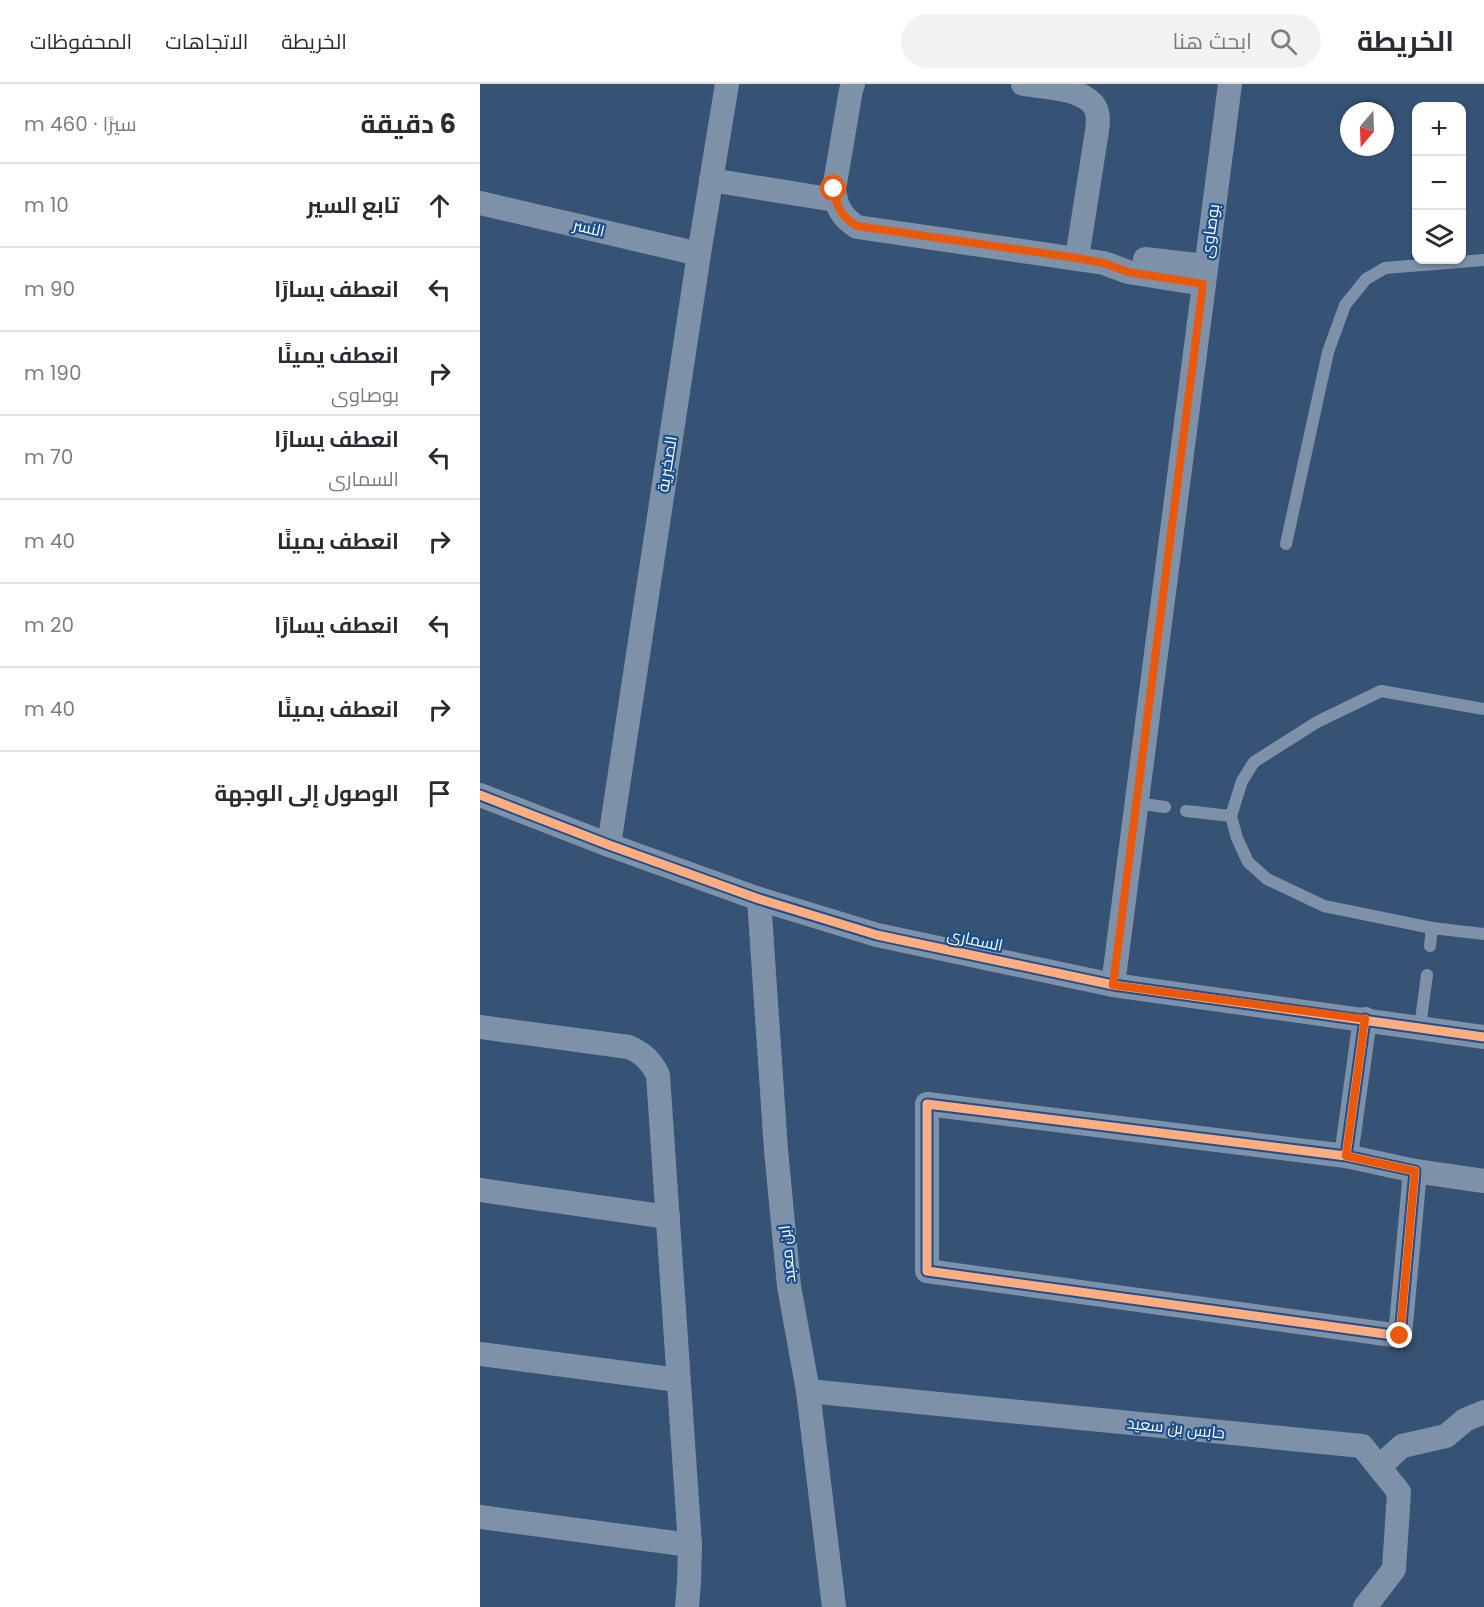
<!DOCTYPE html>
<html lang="ar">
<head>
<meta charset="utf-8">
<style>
	body { margin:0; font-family:Poppins,Cairo,sans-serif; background:#f2f2f3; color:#2b2b33; direction:rtl }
	.controls { position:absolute; right:18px; top:18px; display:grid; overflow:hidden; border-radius:12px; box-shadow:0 2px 4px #0004 }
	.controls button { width:54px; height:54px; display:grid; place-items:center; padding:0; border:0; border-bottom:2px solid #e1e1e2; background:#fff; color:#2b2b33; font:30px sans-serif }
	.compass { position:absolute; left:860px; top:18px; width:54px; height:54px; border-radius:50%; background:#fff; box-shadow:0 2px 4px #0004; rotate:199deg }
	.stop { position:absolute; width:18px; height:18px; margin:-14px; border:4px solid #ea580c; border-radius:50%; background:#fff }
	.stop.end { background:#ea580c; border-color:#fff; box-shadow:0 2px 6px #0008 }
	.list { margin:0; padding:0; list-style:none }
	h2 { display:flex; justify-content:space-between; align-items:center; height:78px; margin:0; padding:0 24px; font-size:26px }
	h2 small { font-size:20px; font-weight:400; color:#7c7c81 }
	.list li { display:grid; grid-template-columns:39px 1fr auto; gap:18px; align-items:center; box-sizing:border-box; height:84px; padding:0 24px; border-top:2px solid #e1e1e2 }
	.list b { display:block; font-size:22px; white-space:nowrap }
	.list p { margin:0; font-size:20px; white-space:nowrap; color:#7c7c81 }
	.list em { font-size:20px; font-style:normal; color:#7c7c81 }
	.icon { flex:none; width:33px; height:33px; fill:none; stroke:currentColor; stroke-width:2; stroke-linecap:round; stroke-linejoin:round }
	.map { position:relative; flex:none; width:1004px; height:1523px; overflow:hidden; direction:ltr }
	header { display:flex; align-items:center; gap:36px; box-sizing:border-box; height:84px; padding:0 30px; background:#fff; border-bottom:2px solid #e1e1e2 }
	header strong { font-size:28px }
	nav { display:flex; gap:33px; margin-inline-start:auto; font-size:21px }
	.search { width:420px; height:54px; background:#f2f2f3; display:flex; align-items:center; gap:15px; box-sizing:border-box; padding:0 21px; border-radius:33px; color:#7c7c81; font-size:22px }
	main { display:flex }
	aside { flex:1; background:#fff }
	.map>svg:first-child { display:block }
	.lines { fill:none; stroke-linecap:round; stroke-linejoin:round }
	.lane { stroke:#7d92a8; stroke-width:12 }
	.street { stroke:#7d92a8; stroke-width:24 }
	.cycleway-casing { stroke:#1b4f8f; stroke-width:13 }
	.cycleway { stroke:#ffac80; stroke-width:9 }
	.route { stroke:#ea580c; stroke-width:8 }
	.labels { text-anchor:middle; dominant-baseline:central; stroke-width:4.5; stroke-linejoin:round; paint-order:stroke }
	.street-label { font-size:16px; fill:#fff; stroke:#1b4f8f }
</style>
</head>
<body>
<header>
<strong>الخريطة</strong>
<div class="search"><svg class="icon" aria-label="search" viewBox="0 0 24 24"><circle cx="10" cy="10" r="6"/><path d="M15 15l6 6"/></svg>ابحث هنا</div>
<nav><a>الخريطة</a><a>الاتجاهات</a><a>المحفوظات</a></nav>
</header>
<main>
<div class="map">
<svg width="1004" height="1523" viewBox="0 0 1004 1523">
	<rect width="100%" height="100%" fill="#365274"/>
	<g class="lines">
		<g class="lane">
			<polyline points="806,460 848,268 865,221 886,195 905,184 1004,176"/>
			<polyline points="1004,625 901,607 837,638 774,678 762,697 751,732 757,754 768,778 787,795 844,822 952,844 1004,850"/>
			<polyline points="656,719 685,723"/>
			<polyline points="706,727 751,732"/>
			<polyline points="950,862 952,844"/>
			<polyline points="940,943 947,891"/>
		</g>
		<g class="street">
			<path d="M373,0l-2,6 -17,99c2,18 8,28 23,38l247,36 24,9 75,12"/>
			<path d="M543,0c20,3 61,4 72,23 4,7 3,16 2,24l-20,127"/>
			<polyline points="231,96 355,116"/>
			<polyline points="0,119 219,170"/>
			<polyline points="665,175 726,182"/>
			<polyline points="0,711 129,761 279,815 397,851 633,901 1004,953"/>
			<polyline points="129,761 219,170 247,0"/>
			<polyline points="279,815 296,1066 309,1202 328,1307 354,1523"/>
			<polyline points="633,901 750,0"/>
			<path d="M0,943l149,20c15,7 22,14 29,28l32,470 -1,37 -2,25"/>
			<polyline points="866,1072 935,1087 920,1252 447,1187 447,1020 866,1072 885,935"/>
			<polyline points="935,1087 1004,1097"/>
			<polyline points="0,1106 188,1133"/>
			<polyline points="0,1270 198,1296"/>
			<polyline points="328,1307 882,1362 919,1408 914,1485 885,1523"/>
			<polyline points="899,1383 922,1362 966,1352 985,1336 1004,1328"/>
			<polyline points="0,1433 210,1461"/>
		</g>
		<g class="cycleway-casing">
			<g id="cycleway">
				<polyline points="0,711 129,761 279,815 397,851 633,901 1004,953"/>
				<polyline points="866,1072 935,1087 920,1252 447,1187 447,1020 866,1072 885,935"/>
			</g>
		</g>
		<use href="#cycleway" class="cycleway"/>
	</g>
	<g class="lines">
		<path class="route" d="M354,105c2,18 8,28 23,37l220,32 27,5 24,9 75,12 -90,701 252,34 -19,137 69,15 -15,165"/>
	</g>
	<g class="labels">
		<g class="street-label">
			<text transform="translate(109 144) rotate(13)">النسر</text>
			<text transform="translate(730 147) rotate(-82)">بوصاوى</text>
			<text transform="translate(187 380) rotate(-81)">الصخبرية</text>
			<text transform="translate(495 856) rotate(12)">السمارى</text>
			<text transform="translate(307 1170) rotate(-96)">ابن معبد</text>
			<text transform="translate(696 1344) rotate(6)">حابس بن سعيد</text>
		</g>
	</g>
</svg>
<div class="controls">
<button>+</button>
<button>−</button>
<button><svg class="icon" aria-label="layers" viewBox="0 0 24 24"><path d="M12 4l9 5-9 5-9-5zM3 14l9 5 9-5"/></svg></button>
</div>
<svg class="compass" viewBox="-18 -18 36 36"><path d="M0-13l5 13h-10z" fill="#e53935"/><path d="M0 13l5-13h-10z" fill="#7c7c81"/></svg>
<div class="stop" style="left:354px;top:105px"></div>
<div class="stop end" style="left:920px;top:1252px"></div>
</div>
<aside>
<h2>6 دقيقة<small>سيرًا · 460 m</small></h2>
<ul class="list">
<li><svg class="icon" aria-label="ahead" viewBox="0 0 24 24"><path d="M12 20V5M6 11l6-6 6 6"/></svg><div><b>تابع السير</b></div><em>10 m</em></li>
<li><svg class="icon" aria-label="left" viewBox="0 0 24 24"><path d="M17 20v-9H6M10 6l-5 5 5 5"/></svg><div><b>انعطف يسارًا</b></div><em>90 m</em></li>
<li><svg class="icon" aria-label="right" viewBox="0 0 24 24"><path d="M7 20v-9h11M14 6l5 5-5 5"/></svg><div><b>انعطف يمينًا</b><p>بوصاوى</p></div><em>190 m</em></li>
<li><svg class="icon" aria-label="left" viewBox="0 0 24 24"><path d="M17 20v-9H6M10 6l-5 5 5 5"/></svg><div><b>انعطف يسارًا</b><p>السمارى</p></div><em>70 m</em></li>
<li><svg class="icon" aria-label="right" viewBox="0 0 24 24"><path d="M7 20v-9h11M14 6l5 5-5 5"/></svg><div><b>انعطف يمينًا</b></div><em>40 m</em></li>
<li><svg class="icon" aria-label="left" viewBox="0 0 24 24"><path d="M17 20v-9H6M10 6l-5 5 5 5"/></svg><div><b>انعطف يسارًا</b></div><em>20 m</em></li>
<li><svg class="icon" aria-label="right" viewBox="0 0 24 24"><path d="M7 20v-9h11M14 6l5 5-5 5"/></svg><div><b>انعطف يمينًا</b></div><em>40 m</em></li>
<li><svg class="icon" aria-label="arrive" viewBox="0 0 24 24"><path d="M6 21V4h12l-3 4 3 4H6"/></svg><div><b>الوصول إلى الوجهة</b></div></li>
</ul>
</aside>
</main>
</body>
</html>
